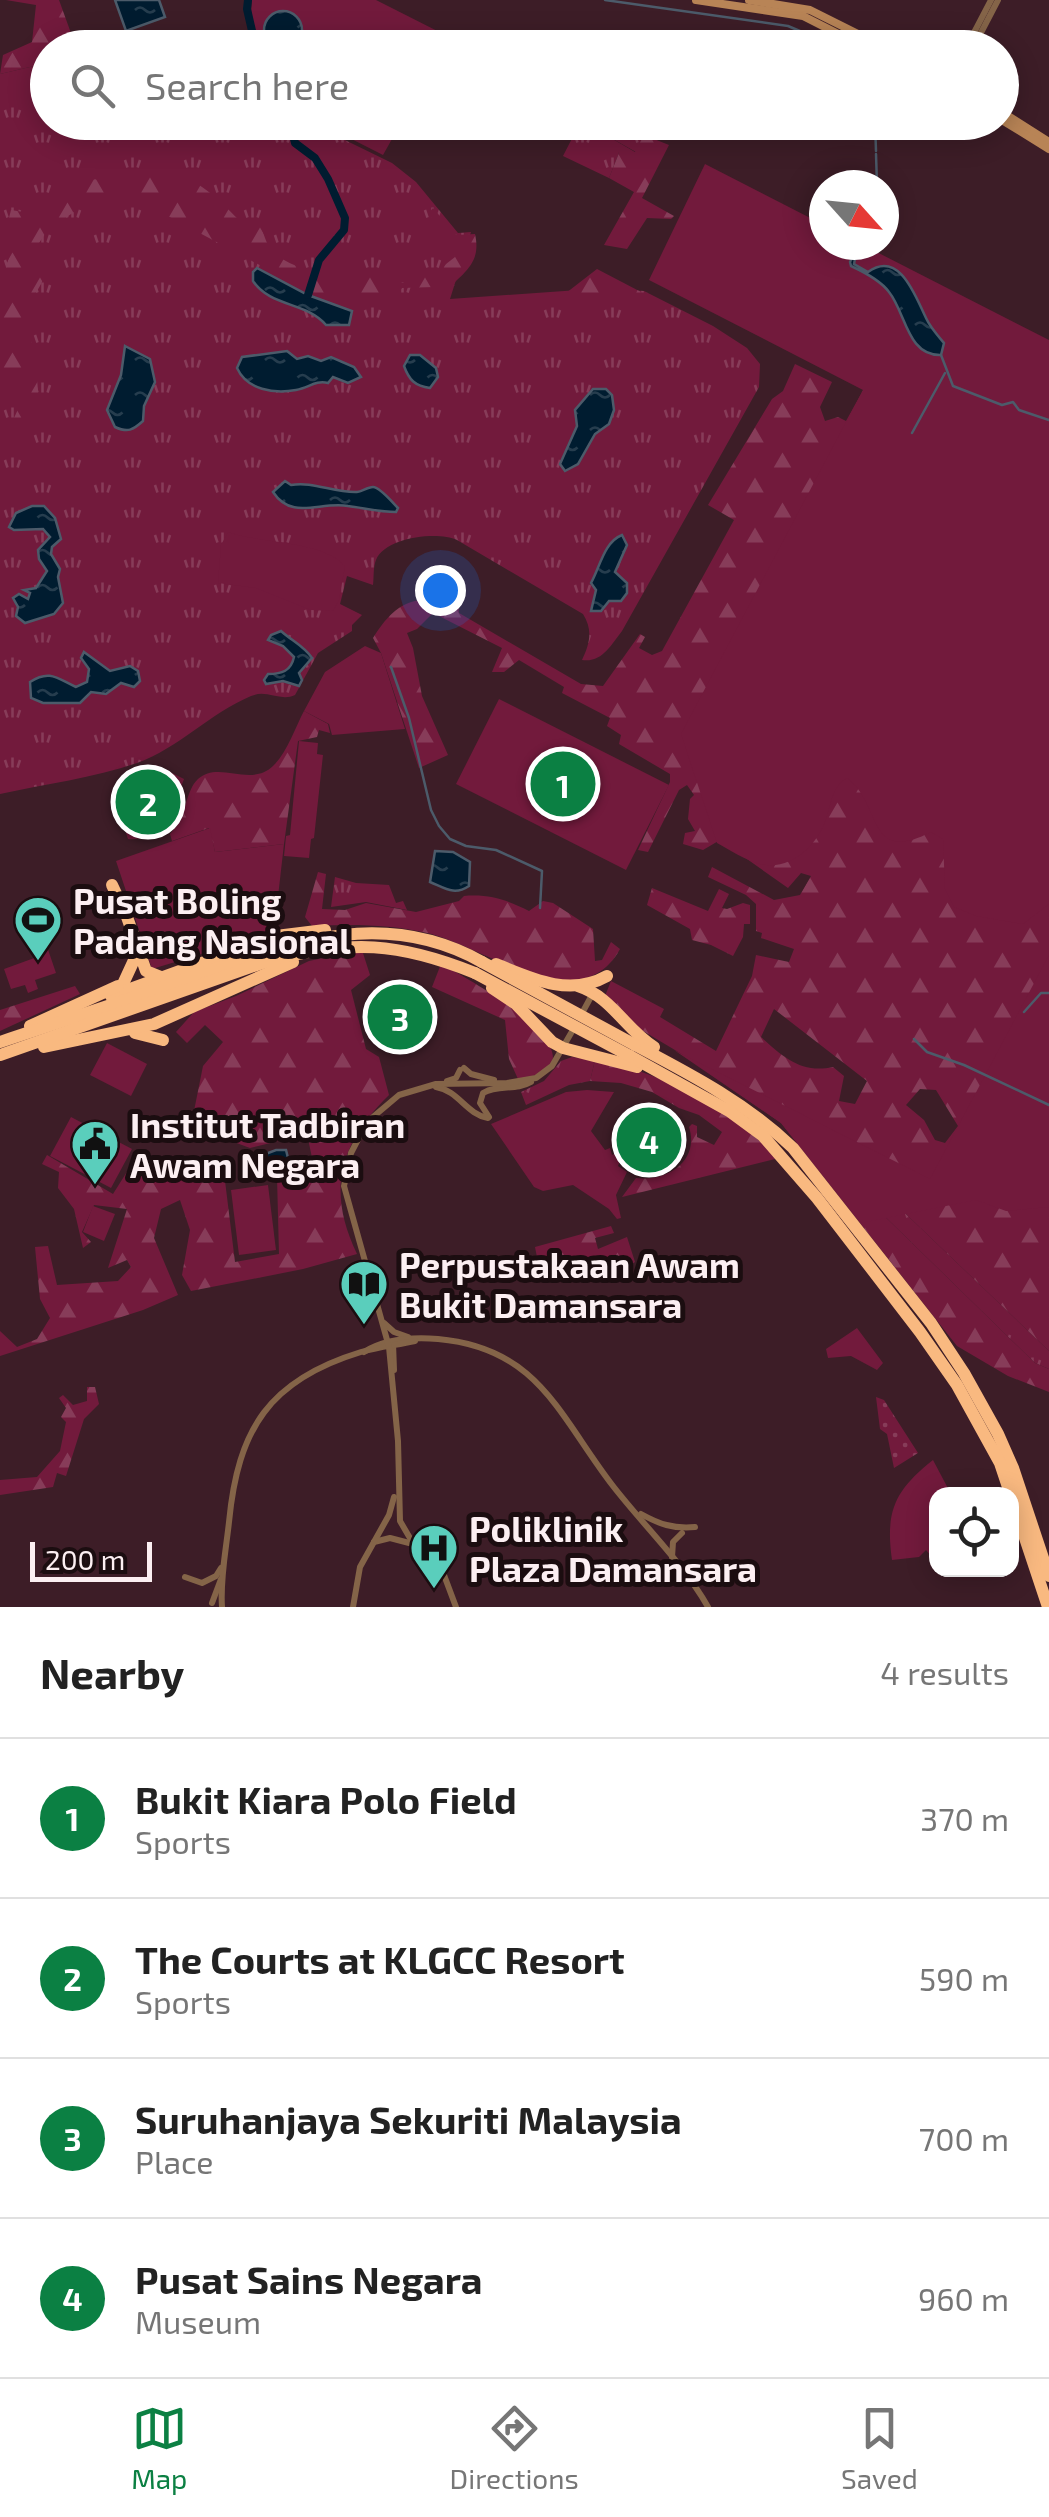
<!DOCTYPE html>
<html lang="en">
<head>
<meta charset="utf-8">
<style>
	body { margin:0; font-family:"Exo 2",sans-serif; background:#f6f6f6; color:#222 }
	.controls { position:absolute; right:30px; bottom:30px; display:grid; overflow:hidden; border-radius:20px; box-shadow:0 5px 25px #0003 }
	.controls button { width:90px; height:90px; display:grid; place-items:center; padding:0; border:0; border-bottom:2px solid #e0e0e0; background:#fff; color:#222; font:50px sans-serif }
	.compass { position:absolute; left:809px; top:170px; width:90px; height:90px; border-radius:50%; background:#fff; box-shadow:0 5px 25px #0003; rotate:117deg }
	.scale { position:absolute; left:30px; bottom:25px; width:122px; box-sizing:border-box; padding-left:10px; border:5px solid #fceff2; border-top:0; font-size:28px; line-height:35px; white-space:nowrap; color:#fceff2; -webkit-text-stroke:8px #1b0d10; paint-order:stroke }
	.you { position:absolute; left:440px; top:590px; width:35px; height:35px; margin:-25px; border:8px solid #fff; border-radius:50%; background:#1a73e8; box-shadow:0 0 0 15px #1a73e833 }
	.badge { display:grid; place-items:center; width:65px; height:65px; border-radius:50%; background:#0b8043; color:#fff; font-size:32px; font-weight:700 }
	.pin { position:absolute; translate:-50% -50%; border:5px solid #fff; box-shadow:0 2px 10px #0006 }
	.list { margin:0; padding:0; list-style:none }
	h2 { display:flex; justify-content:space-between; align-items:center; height:130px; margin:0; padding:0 40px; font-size:42px }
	h2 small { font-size:32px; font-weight:400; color:#767676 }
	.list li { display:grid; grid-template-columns:65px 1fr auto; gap:30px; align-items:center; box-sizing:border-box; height:160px; padding:0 40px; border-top:2px solid #e0e0e0 }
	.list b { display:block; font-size:38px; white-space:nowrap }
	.list p { margin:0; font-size:32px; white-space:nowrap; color:#767676 }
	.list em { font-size:32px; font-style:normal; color:#767676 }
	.icon { flex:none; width:55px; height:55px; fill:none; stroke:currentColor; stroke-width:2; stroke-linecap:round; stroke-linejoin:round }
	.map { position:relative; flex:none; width:1049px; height:1607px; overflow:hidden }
	.search { position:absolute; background:#fff; box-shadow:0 5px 25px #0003; left:30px; right:30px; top:30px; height:110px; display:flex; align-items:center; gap:25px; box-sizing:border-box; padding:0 35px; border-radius:55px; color:#767676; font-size:38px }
	.sheet { height:770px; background:#fff }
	nav { display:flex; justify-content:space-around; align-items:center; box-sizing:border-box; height:140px; border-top:2px solid #e0e0e0; background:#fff; font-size:28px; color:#767676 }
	nav a { display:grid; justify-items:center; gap:5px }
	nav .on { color:#0b8043 }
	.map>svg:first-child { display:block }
	.grass { fill:url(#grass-tufts) }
	.forest { fill:url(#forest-firs); fill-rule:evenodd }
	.park { fill:#721a3c }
	.garden { fill:url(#garden-dots) }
	.water { fill:url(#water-ripples); stroke:#4c5b6a; stroke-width:2.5 }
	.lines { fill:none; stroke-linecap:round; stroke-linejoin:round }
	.stream { stroke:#4c5b6a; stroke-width:2.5 }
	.river { stroke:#001c30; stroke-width:8 }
	.tertiary { stroke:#846448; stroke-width:6 }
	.secondary { stroke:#b88456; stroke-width:8 }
	.motorway { stroke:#f9b980; stroke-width:12 }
	.motorway-bridge { stroke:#f9b980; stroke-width:12 }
	.labels { text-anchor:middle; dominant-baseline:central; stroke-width:10; stroke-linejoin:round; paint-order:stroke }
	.poi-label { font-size:35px; font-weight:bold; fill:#fceff2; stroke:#1b0d10; text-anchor:start }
</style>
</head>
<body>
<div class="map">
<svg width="1049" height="1607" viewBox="0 0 1049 1607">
	<defs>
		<pattern id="grass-tufts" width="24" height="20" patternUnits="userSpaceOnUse" patternTransform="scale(2.5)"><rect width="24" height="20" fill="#721a3c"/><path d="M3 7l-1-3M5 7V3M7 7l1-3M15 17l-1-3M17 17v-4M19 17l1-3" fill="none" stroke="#873c59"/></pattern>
		<pattern id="forest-firs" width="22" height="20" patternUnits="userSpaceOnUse" patternTransform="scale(2.5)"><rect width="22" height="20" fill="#721a3c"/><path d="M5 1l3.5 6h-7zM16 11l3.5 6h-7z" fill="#873c59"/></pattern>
		<pattern id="garden-dots" width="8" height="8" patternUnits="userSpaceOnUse" patternTransform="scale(2.5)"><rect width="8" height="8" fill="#721a3c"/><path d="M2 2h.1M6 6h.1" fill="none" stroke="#873c59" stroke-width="1.8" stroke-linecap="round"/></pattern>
		<pattern id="water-ripples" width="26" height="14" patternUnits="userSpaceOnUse" patternTransform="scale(2.5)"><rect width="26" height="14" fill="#001c30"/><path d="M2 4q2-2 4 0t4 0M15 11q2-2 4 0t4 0" fill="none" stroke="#263d4e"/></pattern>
	</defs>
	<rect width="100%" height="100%" fill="#3d1d27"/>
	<g class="grass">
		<path d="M47,63l1,59 262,1 82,40 24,19 42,51 13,-1 -21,67 157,-11 37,3 69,35 34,22 13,16 -1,23 -137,244c-11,14 -20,32 -40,29 8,-17 11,-30 1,-46l-126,-74c-19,-9 -72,-3 -81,20 -3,7 -2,17 -3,25l-26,-9 -7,28 22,11 -10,10v6l-34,22 -23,42c-15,7 -28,-6 -44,1 -41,17 -72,52 -114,67 -44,15 -92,21 -137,31v-720z"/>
		<polygon points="580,123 620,123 644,135 636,152 604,134 619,153 609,178 563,156"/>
		<polygon points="335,877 356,883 389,885 396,903 403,901 407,910 366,902 331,907"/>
		<polygon points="572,1057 595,1060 590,1081 569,1085 526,1105 521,1092 544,1081 561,1061"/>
		<polygon points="835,1146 1049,1351 1049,1369 1035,1363 829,1162"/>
	</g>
	<g class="forest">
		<polygon points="6,0 59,0 76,47 48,48 47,63 0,74 3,55 32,42 36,5"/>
		<polygon points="604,134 635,152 644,135 669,145 642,198 674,216 671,219 647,218 627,249 604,245 634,192 609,178 619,153 599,141"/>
		<path d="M158,170c39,7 54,23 82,51l19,1c4,8 7,23 13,29 36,34 90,13 131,32l10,-9 19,1 23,-18 -1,-12 -26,-31 5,-6 23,27 19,-1c7,31 -13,39 -33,61l-8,-8 -32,1 -9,14 -47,-3 -36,-7 -144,-77 -47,-17 -21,1 -17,8 -34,24 -8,12c1,8 6,16 6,25 1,18 -17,29 -19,46 4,24 20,91 8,110 -7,12 -22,15 -34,18v-16l14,-8 7,-15 -2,-6h-8l-11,13v-114l9,-19 -3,-11 5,-14 -7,-14 7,-28 31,5 27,-17 9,-18 27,-1z"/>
		<path d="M597,269l44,23 -3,4c-22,4 -48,3 -72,1v-4z"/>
		<path d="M795,364l37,18 -12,25 5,14 13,-4 8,4 20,-36 183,59v907l-214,-205 -6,16 206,201 14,6v23l-41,-16 -51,-30 -176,-223 -101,-70 -47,-28 -28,-29 6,-15 53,28 -4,8 56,34 36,-75 4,-21 33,7 5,-13 -33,-11 1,-5 -6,-2v-27l-10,-9 -38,-18 4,-10 62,33 26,-5 11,-19 -10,-3 -13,15 -68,-48 -17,10 -20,-6 2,-11 10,-2 -7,-12 2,-20 4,-4 -7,-10 -8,5 -31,62 -10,-2 32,-68v-8l-51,-30 2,-9 -14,-9 3,-8 -48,-25 2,-6 -45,-27 -15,12h-12l10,-24 -69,-35 -16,16 -10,4 6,15 9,48 26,59 -29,13 -38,-115 -8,-15c12,-19 25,-35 47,-38l5,-12 10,10 24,10v5l122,71 22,2 37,-52 5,3 -6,11 13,7 10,-4 72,-131 -26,-15 64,-106 11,-8zM774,1009l93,72 -12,23 -16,-3 5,-25 -11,-9c-31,7 -50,-10 -72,-30zM920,1089l16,1 22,36 -13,17 -10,-3 -11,-20 -18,-15z"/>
		<path d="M304,711l24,13 2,9 -11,-3 -2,7 -19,4 -14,103 -69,8 -6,-24 -37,13 -2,-7c17,-18 15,-43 28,-55 21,-19 52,9 75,-13 14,-13 22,-38 31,-55z"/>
		<path d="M318,872l8,2 -4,35 23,1 21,-7 50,9 43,-11 5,-5c26,-2 43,4 65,15l14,-10 10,2 40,26 2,32 7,-1 9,-18 9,7c-40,73 -136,-3 -193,-16 -38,-9 -76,-9 -115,-7l-7,-9z"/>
		<polygon points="652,888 708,911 719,889 729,894 722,908 727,909 743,903 750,905 750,924 744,924 743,937 733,956 711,945 692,940 690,929 647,905"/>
		<path d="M362,950l8,25 -19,15 15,59 13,8 10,38c-49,48 -63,95 -32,159l-54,15 -112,22 -9,-16 8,-45 -10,-30 -19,9 -7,29 24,57 -35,15 -143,46v-25l17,16 20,-8 13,-21 -10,-19 -5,-52 13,-1 9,39 61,-4 13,-14 -4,-7 -19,8 19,-59 -33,-4 -12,27 9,10 -8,6 -9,-39 -16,-21 1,-16 -17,-8 5,-9 66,39 17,-27 23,1 28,-13 44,26 10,81 44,-8 -2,-78 37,-9 -7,-33 -57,14 -59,-22 12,-60 20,-24 -18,-17 -18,18 -11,-11 18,-20 42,-16 73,-35z"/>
		<path d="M441,964c25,13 180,100 77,115l-9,-20 -4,-39 -73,-33z"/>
		<polygon points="75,986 80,994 0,1031 0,1010"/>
		<path d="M595,1060c69,11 134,51 184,98l-157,39 14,-19c31,4 64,-17 53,-51l3,-3 5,2v11l17,8 8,-13 -23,-17 -20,-7 -27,-16 -31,-9 -31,-2z"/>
		<polygon points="611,1226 614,1233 595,1238 598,1249 627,1237 635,1262 603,1282 540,1272 535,1247"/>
		<polygon points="87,1387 95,1387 99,1404 84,1419 66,1476 57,1473 53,1487 0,1495 0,1480 37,1477 60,1451 66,1422 61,1417 66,1408 59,1398 63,1395 73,1405 87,1401"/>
	</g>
	<g class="park">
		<polygon points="252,0 376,0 469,47 259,47 251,13"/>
		<polygon points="320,123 401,123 383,155"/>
		<path d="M705,164l119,61v20h39l186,95v564l-26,20 -47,-8 -22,-9 -9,-18 -2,-50 -12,-7c-65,33 -48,-27 -84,-54 -15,8 -16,27 -21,41 -9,27 -35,52 -66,45 -15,-4 -30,-14 -43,-21l-36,-109 182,-344 -214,-110z"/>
		<path d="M228,532c33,12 94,8 117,34l-6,34 -6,11 -22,-1 -55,-22 -38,-5 3,-38z"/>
		<polygon points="365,646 381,653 405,729 332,735 329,724 304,711 325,672"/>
		<polygon points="499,699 669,785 626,870 456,784"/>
		<polygon points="299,741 318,743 317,754 323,755 314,838 311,839 309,858 284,856 286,836 290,835"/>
		<path d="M156,765l28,14c-9,25 -24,64 -56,60 -16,-47 -12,-51 28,-74z"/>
		<polygon points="210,828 215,852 284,844 274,932 152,969 116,861"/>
		<polygon points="39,923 56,973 35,980 38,989 28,993 25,985 11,989 4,969 37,957 28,927"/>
		<polygon points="1049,955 1049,1207 1006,1211 976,1200 861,1223 781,1123 674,1050 930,1179"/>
		<polygon points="107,1043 147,1064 131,1096 90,1075"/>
		<polygon points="587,1090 614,1092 591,1131 605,1150 610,1148 612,1155 618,1152 622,1156 618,1166 627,1172 616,1195 621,1218 617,1219 609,1209 573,1185 543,1191 534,1187 491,1124 566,1092"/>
		<polygon points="71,1117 132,1149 111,1188 50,1156"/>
		<polygon points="268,1185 276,1250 239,1255 231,1190"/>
		<polygon points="93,1206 115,1214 104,1241 83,1232"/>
		<polygon points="857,1328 883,1363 877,1370 851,1356 828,1358 826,1349"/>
		<path d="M933,1460l18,34h-15v68l-10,-12 -7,7 -27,3c-7,-49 3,-70 41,-100z"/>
	</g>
	<polygon class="garden" points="876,1397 884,1400 918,1453 894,1468 887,1434 880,1429"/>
	<g class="water">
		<polygon points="115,0 159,0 165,17 126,31"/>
		<circle cx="283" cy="30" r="19"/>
		<path d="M857,249l-3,15 14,8c32,-23 48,26 58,46 4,9 12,18 18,25l-3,12c-34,1 -35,-42 -52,-63 -8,-11 -25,-20 -38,-26l-1,-4z"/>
		<path d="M257,268l51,27 44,16 -3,14h-23c-19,-23 -56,-18 -73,-44v-9z"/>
		<path d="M125,346l25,13 5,23 -11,24 -1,15c-10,9 -15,12 -28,6l-8,-17 14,-35z"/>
		<path d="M287,351l10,8 11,-3 13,5 10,-4 23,10 7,10 -13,6 -15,-6 -5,6c-13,-3 -19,5 -32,7 -22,4 -49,0 -59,-22l5,-11z"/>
		<path d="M410,355h10l16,13 2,9 -8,11c-15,-2 -21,-8 -26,-22z"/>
		<polygon points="593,389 606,389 612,395 614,410 609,424 595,434 578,464 565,471 560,464 577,426 575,410"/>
		<path d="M285,481l6,4c22,-4 43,8 66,7 5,0 10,-5 16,-5 7,0 19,15 25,21l-2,4c-16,0 -32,-4 -48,-6 -28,-5 -56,15 -75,-14z"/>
		<polygon points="32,506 44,506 55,518 61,539 52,547 51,554 60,569 58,577 63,603 54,614 25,623 16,616 18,607 13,598 19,594 28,599 30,593 24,590 36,588 47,571 39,559 38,550 50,537 43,529 14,530 9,527 16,513"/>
		<path d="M622,535l5,10 -12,27 12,11v10l-6,8h-12l-8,10h-10l5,-21 -5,-7c9,-16 13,-41 31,-48z"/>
		<path d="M281,631c11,10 23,15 31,27l-13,15 3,7 -3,6 -16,-5 -17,3 -2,-4 4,-6c14,0 23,-3 26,-17l-11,-11 -15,-6 3,-5z"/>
		<path d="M84,652l26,19 20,-5 8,5 2,10 -6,6 -13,-4 -15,11 -15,-2 -11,11h-37l-12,-5 -1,-16c20,-13 28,-3 46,5l11,-5 2,-13 -8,-11z"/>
		<path d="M435,851l18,1 17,10 -1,24c-15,10 -24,2 -39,-4z"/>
		<polygon points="276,1150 286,1150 289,1162 261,1173 250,1171 250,1160"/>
	</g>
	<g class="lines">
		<g class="stream">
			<polyline points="605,0 788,26 840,48"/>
			<polyline points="875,122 876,151"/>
			<polyline points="876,154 877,185"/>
			<polyline points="941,355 953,386 1002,405 1013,402 1019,410 1049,420"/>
			<polyline points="912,433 945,373"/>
			<polyline points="391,667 409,718 431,810 439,826 450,839 466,846 496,850 542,871 540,908"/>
			<polyline points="1024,1012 1041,993 1049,993"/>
			<polyline points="914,1039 927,1052 964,1065 1049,1105"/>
		</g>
		<g class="river">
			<polyline points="248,0 247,9 256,48"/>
			<polyline points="290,122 295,143 315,158 328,179 345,218 344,230 319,260 308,295"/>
		</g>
		<g class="tertiary">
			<polyline points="966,48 991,0"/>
			<polyline points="973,48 998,0"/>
			<polyline points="580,1017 593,993"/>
			<polyline points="464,1068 471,1074 494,1080"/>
			<polyline points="447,1081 456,1078 460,1070"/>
			<path d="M436,1087c23,4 30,27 52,31"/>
			<path d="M489,1117l-9,-14 3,-10c15,-9 33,-2 48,-11"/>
			<polyline points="384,1323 394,1332 408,1337"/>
			<polyline points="393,1343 394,1370"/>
			<path d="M364,1352c22,-14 49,-15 74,-13 101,9 121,77 175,147 31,40 70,77 95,121"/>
			<path d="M641,1514c18,10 32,15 54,13"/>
			<polyline points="374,1542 390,1538 413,1544"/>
			<polyline points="672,1557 673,1542 682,1533"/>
			<polyline points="185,1577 202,1583 216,1576 221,1568"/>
			<polyline points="212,1603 221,1579"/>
			<path d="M222,1607c-2,-28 4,-57 7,-85 9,-93 40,-142 132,-170 17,-5 36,-7 54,-11"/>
			<polyline points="353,1607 360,1567 389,1515 394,1497"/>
			<polyline points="456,1607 444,1575 414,1545 400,1521 398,1441 389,1347 344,1186 351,1153 367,1122 399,1095 436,1084 507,1083 536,1078 552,1066 574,1028"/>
		</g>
		<g class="secondary">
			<polyline points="696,0 803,16 866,48"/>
			<polyline points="749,0 810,10 886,48"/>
			<polyline points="1002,112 1049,142"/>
			<polyline points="1002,120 1049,149"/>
		</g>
		<g class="motorway">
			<polyline points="112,885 127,917 146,971 161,977"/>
			<path d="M496,964c36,15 74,33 111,12"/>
			<polyline points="123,984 135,958"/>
			<path d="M578,986c34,11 47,43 76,61"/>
			<polyline points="492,988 516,1004 552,1042 563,1048 637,1067"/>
			<polyline points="111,996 276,936 325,930"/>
			<polyline points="30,1026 118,986"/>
			<polyline points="135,1033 163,1040"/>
			<path d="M0,1042c60,-20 121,-40 181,-61 101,-35 198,-77 301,-19"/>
			<path d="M635,1045c57,30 111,58 158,103l138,175 33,50 34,61 15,34 36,108"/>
			<polyline points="44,1047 154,1024 293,962"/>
			<path d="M0,1055l271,-95c80,-20 127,-18 204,13"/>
			<polyline points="630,1056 729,1111 763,1136 817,1198 920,1332 957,1385 1000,1463 1048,1607"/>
		</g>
		<g class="motorway-bridge">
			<polyline points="482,962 635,1045"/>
			<polyline points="475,973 630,1056"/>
		</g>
	</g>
	<defs>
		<g id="stadium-pin" transform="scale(2.5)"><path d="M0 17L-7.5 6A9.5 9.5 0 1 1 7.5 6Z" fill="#5acebc" stroke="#1b0d10"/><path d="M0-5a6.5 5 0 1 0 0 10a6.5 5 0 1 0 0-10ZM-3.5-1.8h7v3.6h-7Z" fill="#111"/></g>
		<g id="civic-pin" transform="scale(2.5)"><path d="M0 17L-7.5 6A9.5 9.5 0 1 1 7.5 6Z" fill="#5acebc" stroke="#1b0d10"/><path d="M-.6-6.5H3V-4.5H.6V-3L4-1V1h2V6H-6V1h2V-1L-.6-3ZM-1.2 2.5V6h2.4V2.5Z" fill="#111"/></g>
		<g id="library-pin" transform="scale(2.5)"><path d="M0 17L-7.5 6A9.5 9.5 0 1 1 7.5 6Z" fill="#5acebc" stroke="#1b0d10"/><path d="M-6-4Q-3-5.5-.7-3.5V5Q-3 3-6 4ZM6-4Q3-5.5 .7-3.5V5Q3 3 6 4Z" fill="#111"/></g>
		<g id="hospital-pin" transform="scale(2.5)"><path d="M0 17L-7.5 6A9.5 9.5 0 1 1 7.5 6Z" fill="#5acebc" stroke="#1b0d10"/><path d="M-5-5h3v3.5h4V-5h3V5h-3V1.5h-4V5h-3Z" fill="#111"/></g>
	</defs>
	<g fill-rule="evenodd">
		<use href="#stadium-pin" x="38" y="920"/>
		<use href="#civic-pin" x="95" y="1144"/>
		<use href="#library-pin" x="364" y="1284"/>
		<use href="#hospital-pin" x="434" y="1548"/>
	</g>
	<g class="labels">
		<g class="poi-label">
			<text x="73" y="900">Pusat Boling<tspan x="73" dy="40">Padang Nasional</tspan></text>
			<text x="130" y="1124">Institut Tadbiran<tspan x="130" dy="40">Awam Negara</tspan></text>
			<text x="399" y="1264">Perpustakaan Awam<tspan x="399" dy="40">Bukit Damansara</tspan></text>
			<text x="469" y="1528">Poliklinik<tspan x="469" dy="40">Plaza Damansara</tspan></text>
		</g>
	</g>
</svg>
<div class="controls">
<button><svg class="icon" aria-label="locate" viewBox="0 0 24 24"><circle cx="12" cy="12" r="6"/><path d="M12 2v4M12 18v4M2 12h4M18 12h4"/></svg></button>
</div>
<svg class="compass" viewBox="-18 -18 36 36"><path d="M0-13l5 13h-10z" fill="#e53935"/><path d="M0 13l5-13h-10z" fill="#767676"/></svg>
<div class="scale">200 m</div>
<div class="you"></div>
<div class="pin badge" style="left:563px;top:784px">1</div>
<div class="pin badge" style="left:148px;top:802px">2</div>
<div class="pin badge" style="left:400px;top:1017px">3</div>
<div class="pin badge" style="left:649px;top:1140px">4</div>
<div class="search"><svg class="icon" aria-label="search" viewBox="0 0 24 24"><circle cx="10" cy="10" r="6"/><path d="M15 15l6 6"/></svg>Search here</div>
</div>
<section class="sheet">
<h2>Nearby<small>4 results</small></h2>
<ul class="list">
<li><span class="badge">1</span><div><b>Bukit Kiara Polo Field</b><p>Sports</p></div><em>370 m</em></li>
<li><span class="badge">2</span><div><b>The Courts at KLGCC Resort</b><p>Sports</p></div><em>590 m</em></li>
<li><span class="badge">3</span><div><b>Suruhanjaya Sekuriti Malaysia</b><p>Place</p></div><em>700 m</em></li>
<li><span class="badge">4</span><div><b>Pusat Sains Negara</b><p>Museum</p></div><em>960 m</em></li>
</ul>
</section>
<nav>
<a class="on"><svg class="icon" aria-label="map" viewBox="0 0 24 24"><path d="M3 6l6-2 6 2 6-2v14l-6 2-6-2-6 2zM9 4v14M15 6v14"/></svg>Map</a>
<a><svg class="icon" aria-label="directions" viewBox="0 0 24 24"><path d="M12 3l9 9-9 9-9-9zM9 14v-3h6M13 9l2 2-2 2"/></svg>Directions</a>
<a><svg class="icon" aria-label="saved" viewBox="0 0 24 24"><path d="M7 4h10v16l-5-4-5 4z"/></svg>Saved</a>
</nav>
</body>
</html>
